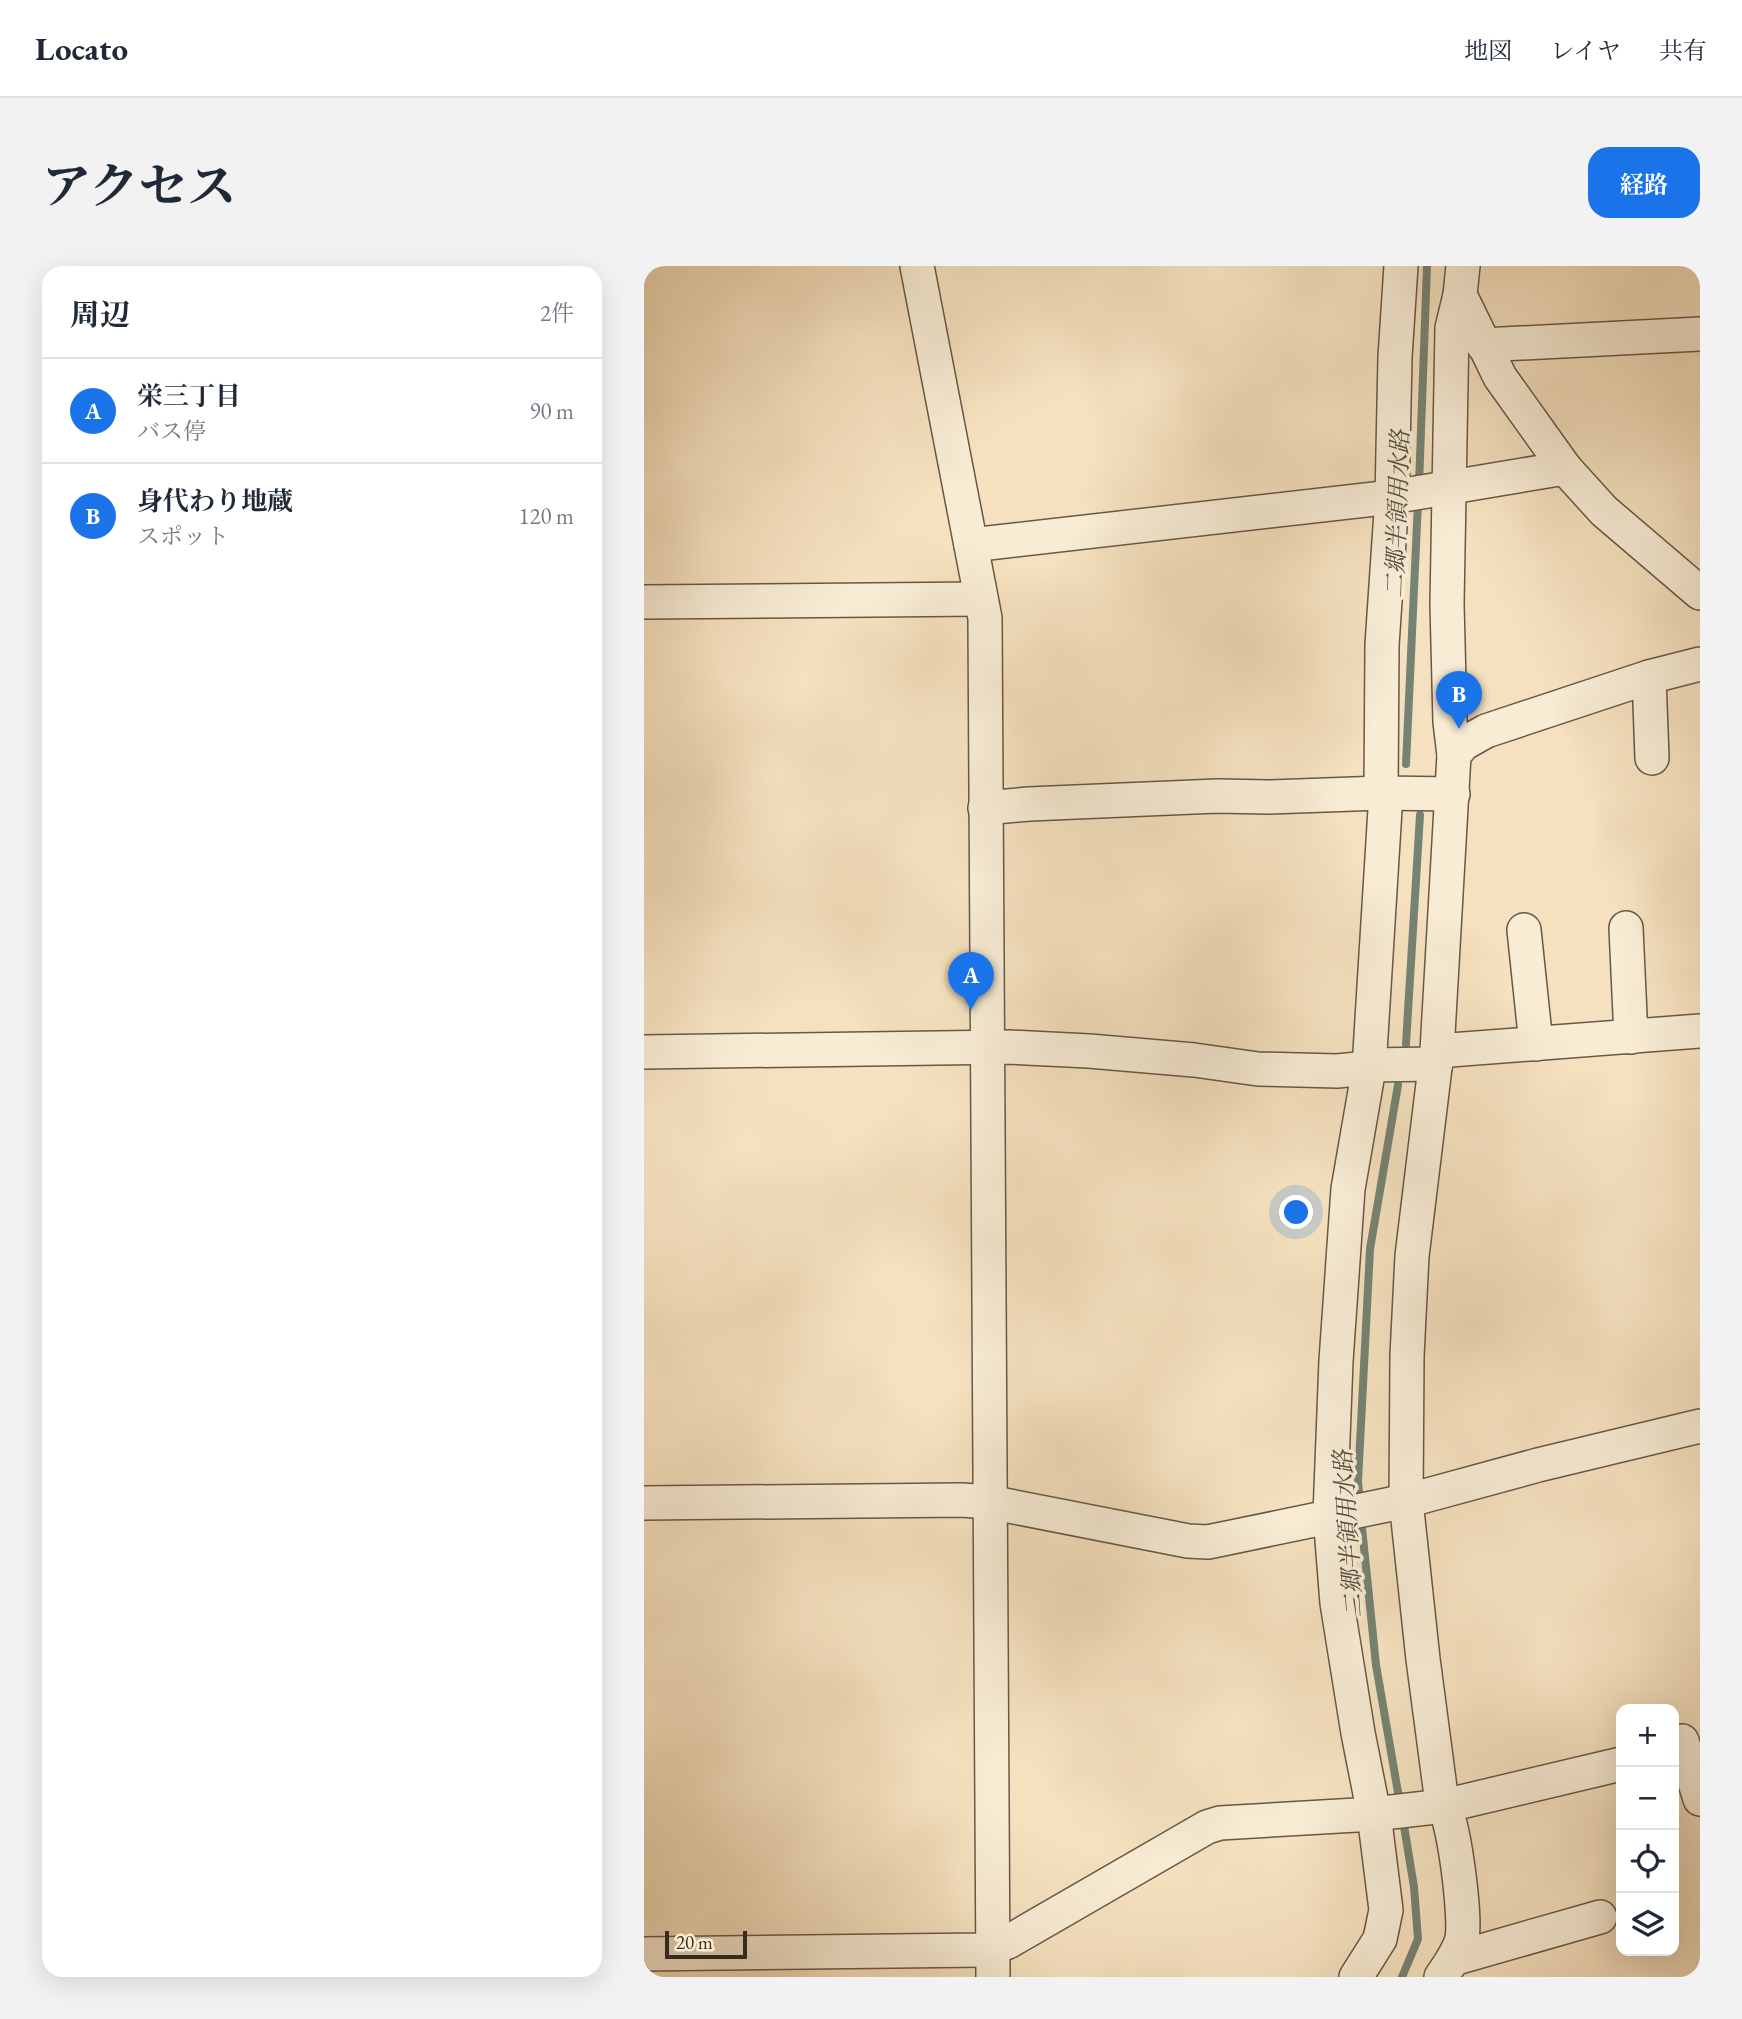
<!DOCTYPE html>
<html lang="ja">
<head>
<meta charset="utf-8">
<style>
	body { margin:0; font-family:"EB Garamond","Noto Serif JP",serif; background:#f2f2f3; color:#1f2937 }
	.controls { position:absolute; right:21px; bottom:21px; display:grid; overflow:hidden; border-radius:14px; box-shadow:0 7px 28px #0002 }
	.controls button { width:63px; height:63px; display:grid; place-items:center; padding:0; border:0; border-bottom:2px solid #e0e1e3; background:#fff; color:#1f2937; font:35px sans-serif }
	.scale { position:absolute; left:21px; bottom:18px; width:82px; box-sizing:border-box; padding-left:7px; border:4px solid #382b1f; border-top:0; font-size:19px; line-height:24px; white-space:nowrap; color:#382b1f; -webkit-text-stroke:5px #f8ecd5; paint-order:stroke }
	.you { position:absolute; left:653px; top:947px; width:24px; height:24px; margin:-18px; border:5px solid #fff; border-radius:50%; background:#1a73e8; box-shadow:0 0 0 10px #1a73e833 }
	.badge { display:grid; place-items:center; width:46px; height:46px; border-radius:50%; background:#1a73e8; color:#fff; font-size:23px; font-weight:700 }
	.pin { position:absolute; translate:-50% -58px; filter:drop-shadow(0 2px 4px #0008) }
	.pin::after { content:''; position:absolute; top:37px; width:24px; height:21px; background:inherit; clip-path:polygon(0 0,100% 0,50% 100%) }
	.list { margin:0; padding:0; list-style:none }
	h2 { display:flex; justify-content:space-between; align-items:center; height:91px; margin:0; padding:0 28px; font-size:30px }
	h2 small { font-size:23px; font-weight:400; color:#747a83 }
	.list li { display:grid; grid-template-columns:46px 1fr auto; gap:21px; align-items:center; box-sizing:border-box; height:105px; padding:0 28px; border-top:2px solid #e0e1e3 }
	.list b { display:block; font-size:26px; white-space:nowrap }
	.list p { margin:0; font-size:23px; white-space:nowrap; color:#747a83 }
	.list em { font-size:23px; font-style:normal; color:#747a83 }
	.icon { flex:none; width:38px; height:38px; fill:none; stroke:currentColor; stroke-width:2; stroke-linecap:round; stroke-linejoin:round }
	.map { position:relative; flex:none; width:1056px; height:1711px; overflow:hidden; border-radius:21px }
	header { display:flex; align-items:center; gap:42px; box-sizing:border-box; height:98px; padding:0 35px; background:#fff; border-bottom:2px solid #e0e1e3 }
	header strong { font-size:33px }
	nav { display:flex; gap:38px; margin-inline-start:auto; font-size:24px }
	.intro { display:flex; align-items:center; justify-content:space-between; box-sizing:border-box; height:168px; padding:0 42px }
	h1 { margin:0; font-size:49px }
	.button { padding:18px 32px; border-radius:21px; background:#1a73e8; color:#fff; font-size:24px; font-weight:700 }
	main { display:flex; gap:42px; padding:0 42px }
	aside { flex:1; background:#fff; border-radius:21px; box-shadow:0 7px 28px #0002 }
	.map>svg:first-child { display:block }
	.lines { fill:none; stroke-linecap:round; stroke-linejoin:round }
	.stream { stroke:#758374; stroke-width:8 }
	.minor-casing { stroke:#675847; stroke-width:36 }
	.minor { stroke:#f8ecd5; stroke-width:33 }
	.labels { text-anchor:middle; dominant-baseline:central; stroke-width:7; stroke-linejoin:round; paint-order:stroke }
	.water-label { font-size:24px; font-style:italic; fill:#515042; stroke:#f8ecd5 }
</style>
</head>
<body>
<header>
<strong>Locato</strong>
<nav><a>地図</a><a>レイヤ</a><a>共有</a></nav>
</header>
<div class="intro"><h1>アクセス</h1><a class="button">経路</a></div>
<main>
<aside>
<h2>周辺<small>2件</small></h2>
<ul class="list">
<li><span class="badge">A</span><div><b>栄三丁目</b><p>バス停</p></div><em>90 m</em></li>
<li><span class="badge">B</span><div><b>身代わり地蔵</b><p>スポット</p></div><em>120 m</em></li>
</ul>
</aside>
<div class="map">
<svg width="1056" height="1711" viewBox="0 0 1056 1711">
	<rect width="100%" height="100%" fill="#f5e1bf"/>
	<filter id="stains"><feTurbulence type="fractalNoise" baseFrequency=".00286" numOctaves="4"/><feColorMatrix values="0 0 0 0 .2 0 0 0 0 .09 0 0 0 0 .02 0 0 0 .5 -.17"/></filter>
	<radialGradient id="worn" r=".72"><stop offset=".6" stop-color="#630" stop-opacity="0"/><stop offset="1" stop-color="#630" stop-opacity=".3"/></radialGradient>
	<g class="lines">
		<g class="stream">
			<polyline points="775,219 783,0"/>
			<polyline points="762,498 774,236"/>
			<polyline points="762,778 776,549"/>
			<polyline points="716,1236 714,1216 726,983 754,819"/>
			<polyline points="717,1252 732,1399 756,1538"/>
			<polyline points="758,1711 774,1673 770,1621 759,1554"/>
		</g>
		<g class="minor-casing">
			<g id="minor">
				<polyline points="273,0 341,352 349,1711"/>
				<polyline points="816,29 856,111 921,202 960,245 1056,327"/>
				<polyline points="839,79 1056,68"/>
				<polyline points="327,279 748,231 921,202"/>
				<polyline points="0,336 337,333"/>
				<polyline points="1005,411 1008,492"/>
				<polyline points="810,489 806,456 803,338 808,62 816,29 819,0"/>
				<polyline points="737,527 738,379 748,231 751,91 757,0"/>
				<polyline points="341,542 385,538 573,530 625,531 737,527 809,528"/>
				<polyline points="982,662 987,771"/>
				<polyline points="880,664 892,778"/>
				<polyline points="793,785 1056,765"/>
				<polyline points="0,786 364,781 445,785 550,794 614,803 693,805 725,802"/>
				<polyline points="725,799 792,798"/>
				<polyline points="0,1237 318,1234 345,1236 544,1275 564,1276 762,1235 894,1199 1056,1160"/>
				<polyline points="1038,1475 1056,1533"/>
				<polyline points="0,1688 339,1684 364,1676 563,1561 576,1557 730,1548 800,1540 977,1498"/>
				<polyline points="809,1693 956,1651"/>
				<polyline points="712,1711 736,1673 742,1644 730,1548 714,1467 693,1337 686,1249 692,1095 704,923 725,802 742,527"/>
				<path d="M797,1711c8,-12 18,-25 21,-39 4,-20 -8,-122 -20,-135l-19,-144 -17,-158 1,-145 5,-100 25,-205 17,-296 9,-11 23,-13 163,-54 51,-13"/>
			</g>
		</g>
		<use href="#minor" class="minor"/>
	</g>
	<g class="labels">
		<g class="water-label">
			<text transform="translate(753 248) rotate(-88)">二郷半領用水路</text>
			<text transform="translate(704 1268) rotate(-94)">二郷半領用水路</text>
		</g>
	</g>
	<rect width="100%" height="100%" filter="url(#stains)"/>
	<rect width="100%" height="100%" fill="url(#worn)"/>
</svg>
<div class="controls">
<button>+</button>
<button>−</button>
<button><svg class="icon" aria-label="locate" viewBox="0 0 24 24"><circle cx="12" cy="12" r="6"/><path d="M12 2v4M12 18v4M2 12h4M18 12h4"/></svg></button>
<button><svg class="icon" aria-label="layers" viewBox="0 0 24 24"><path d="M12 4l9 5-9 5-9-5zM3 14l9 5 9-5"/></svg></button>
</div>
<div class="scale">20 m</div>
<div class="you"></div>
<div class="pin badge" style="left:327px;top:744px">A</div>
<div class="pin badge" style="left:815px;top:463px">B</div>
</div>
</main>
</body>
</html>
